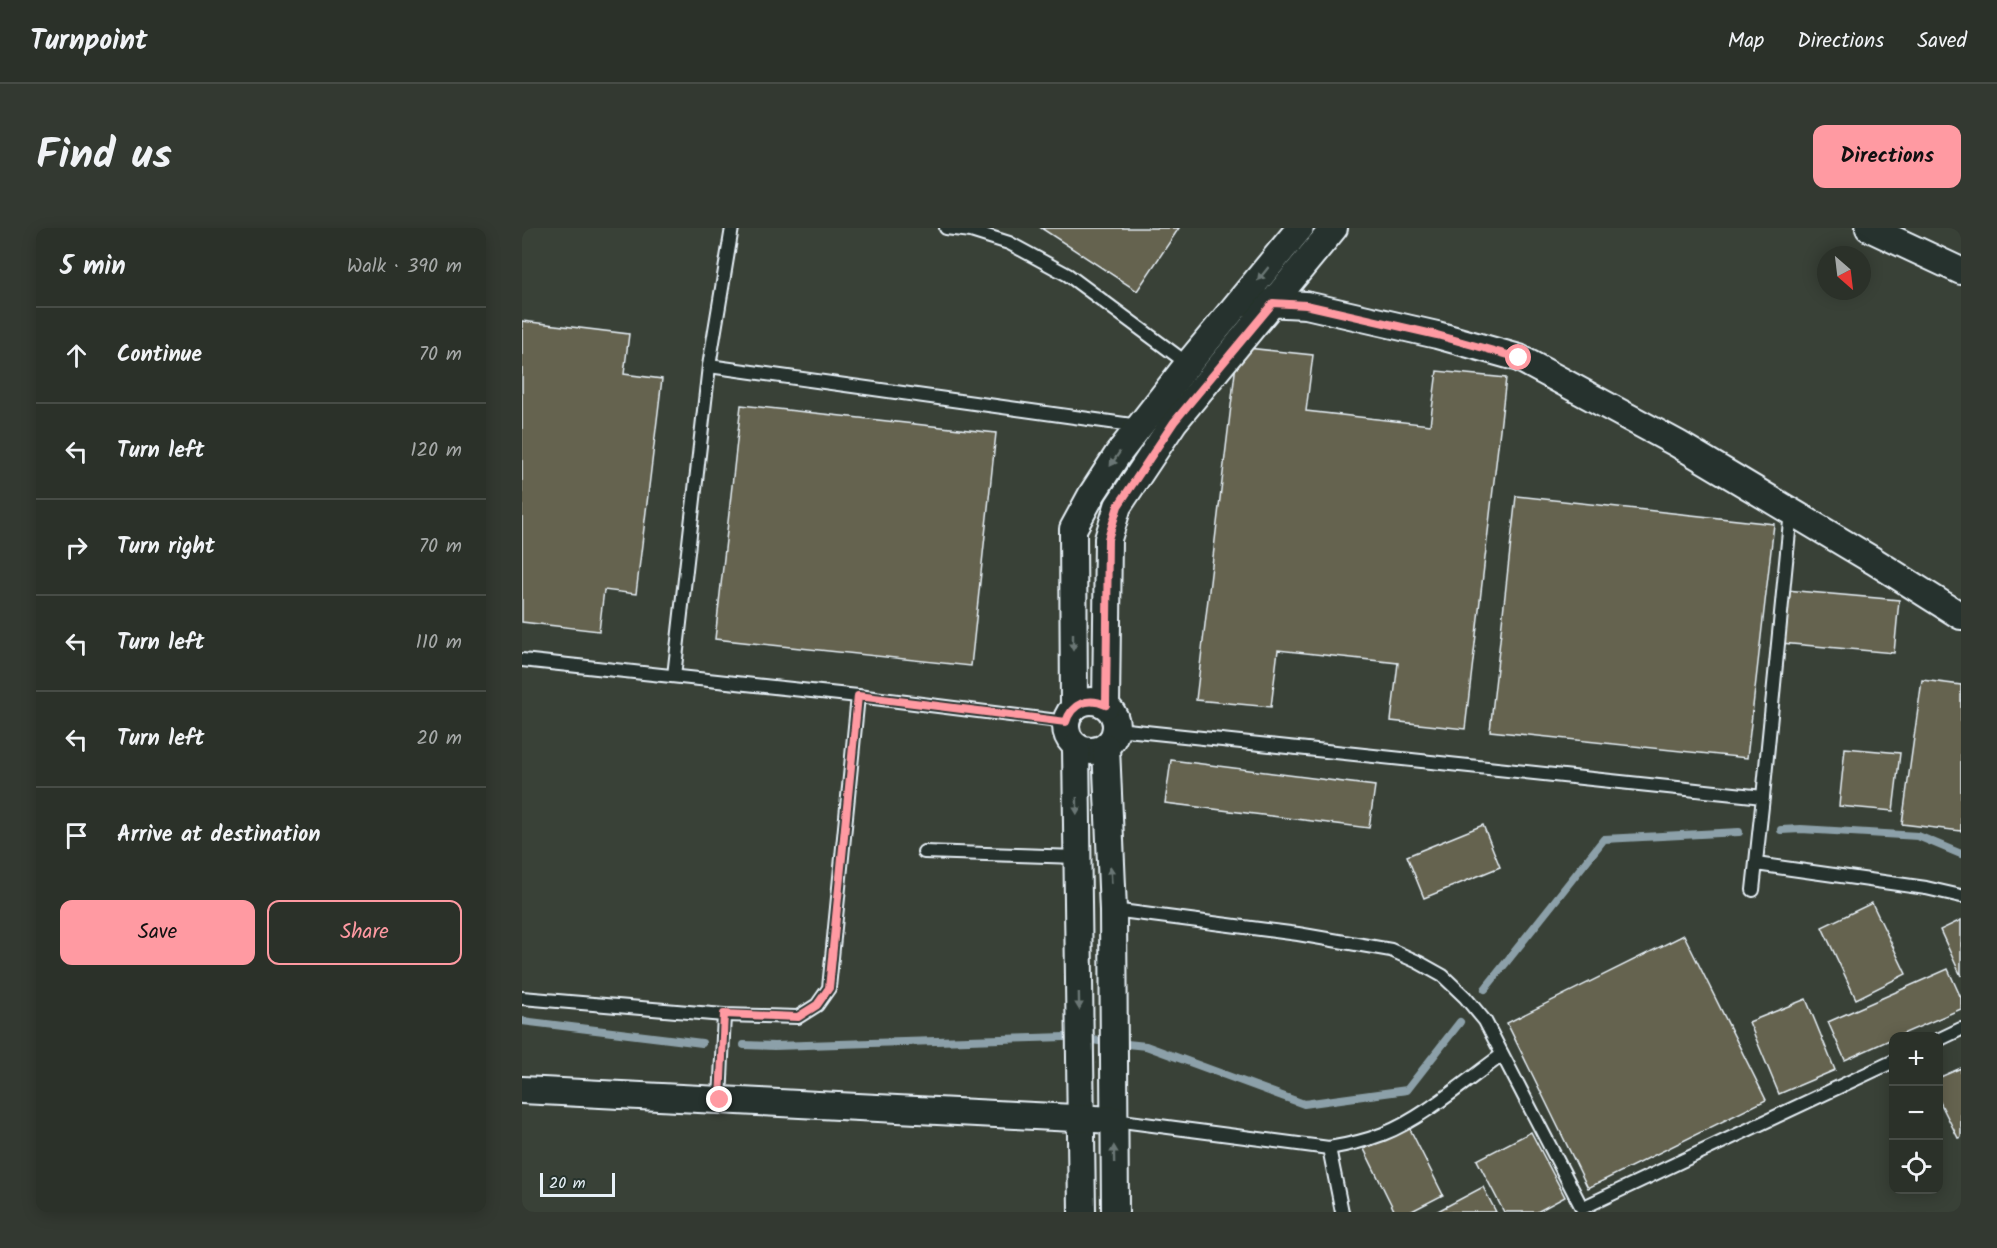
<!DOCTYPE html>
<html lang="en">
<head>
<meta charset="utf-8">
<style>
	body { margin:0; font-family:Kalam,sans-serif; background:#333931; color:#f1f3f6 }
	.controls { position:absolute; right:18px; bottom:18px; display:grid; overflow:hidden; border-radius:12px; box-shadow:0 3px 15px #0003 }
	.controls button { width:54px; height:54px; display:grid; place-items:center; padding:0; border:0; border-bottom:2px solid #474c46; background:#2b3129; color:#f1f3f6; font:30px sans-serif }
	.compass { position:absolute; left:1295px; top:18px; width:54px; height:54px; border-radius:50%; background:#2b3129; box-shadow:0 3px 15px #0003; rotate:152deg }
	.scale { position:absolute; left:18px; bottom:15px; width:75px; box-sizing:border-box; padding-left:6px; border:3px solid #e8f1f8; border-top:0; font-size:16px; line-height:21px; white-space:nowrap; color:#e8f1f8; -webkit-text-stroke:4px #26332d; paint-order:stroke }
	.stop { position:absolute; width:18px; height:18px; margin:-14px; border:4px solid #ff9aa2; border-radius:50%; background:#fff }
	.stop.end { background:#ff9aa2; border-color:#fff; box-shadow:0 2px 6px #0008 }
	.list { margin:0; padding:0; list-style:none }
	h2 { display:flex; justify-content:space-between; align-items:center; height:78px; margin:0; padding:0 24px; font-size:26px }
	h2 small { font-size:20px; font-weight:400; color:#a6a9a8 }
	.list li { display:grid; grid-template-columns:39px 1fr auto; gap:18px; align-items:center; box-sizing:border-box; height:96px; padding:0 24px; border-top:2px solid #474c46 }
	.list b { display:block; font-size:22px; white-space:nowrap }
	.list em { font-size:20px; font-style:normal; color:#a6a9a8 }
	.actions { display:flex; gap:12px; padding:18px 24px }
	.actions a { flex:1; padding:14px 0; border:2px solid #ff9aa2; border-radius:12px; text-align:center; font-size:21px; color:#ff9aa2 }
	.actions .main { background:#ff9aa2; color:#111 }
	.icon { flex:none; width:33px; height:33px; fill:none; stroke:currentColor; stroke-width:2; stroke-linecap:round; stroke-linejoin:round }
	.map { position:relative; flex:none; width:1439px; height:984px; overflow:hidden; border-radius:12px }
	header { display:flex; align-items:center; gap:36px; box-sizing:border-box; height:84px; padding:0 30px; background:#2b3129; border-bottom:2px solid #474c46 }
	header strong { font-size:28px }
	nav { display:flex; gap:33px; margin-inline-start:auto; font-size:21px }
	.intro { display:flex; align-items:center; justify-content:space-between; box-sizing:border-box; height:144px; padding:0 36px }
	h1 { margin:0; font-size:42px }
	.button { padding:15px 27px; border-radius:12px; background:#ff9aa2; color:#111; font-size:21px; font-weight:700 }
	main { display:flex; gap:36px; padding:0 36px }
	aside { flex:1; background:#2b3129; border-radius:12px; box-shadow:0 3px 15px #0003 }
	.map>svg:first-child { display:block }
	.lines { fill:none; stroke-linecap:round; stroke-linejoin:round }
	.stream { stroke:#8ca0a9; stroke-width:8 }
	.building { fill:#65634f; stroke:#e8f1f8; stroke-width:1.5 }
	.service-casing { stroke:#e8f1f8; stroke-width:16 }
	.minor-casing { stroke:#e8f1f8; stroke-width:30 }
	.service { stroke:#26332d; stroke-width:12 }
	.minor { stroke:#26332d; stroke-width:26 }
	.oneway { fill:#6a7674 }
	.route { stroke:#ff9aa2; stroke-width:8 }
</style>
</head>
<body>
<header>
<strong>Turnpoint</strong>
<nav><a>Map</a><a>Directions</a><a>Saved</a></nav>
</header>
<div class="intro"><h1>Find us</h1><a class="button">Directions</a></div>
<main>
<aside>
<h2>5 min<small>Walk · 390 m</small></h2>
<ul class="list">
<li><svg class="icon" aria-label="ahead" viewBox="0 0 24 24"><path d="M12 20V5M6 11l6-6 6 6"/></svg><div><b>Continue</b></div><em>70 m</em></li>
<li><svg class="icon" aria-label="left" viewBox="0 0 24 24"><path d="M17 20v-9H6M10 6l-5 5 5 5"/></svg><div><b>Turn left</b></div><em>120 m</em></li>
<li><svg class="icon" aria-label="right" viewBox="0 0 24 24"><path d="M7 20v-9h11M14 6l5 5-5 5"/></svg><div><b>Turn right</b></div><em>70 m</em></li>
<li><svg class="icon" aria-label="left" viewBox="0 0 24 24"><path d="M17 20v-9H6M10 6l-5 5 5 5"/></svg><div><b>Turn left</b></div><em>110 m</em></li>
<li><svg class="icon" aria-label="left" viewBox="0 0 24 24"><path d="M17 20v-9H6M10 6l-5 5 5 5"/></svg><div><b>Turn left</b></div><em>20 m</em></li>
<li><svg class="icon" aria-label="arrive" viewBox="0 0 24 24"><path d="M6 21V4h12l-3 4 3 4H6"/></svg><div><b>Arrive at destination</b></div></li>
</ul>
<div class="actions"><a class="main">Save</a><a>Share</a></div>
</aside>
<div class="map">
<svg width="1439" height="984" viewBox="0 0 1439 984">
	<rect width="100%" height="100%" fill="#394137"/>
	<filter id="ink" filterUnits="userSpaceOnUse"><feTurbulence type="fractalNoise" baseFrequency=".0167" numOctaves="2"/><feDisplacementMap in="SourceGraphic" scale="12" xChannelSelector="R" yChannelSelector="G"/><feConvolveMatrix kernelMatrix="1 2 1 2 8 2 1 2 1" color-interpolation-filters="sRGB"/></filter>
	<g filter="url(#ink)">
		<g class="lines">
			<g class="stream">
				<polyline points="1259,602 1279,601 1396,608 1439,626"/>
				<polyline points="963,761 1082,611 1217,604"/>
				<polyline points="0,793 180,815"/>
				<polyline points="571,812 577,813"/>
				<polyline points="605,816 624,818 782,876 885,862 938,794"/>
				<polyline points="222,817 252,818 543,809"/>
			</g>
		</g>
		<g class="building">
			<polygon points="519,0 657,0 615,63"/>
			<polygon points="0,93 107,106 102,146 140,151 114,366 82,362 77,403 0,394"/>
			<polygon points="716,119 791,127 784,183 908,197 915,143 984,150 943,501 869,493 876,435 756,422 749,479 674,472"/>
			<polygon points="219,177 474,205 449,438 193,411"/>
			<polygon points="994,268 1252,296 1225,530 968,503"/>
			<polygon points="1264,362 1377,372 1372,425 1259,415"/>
			<polygon points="1400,452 1439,457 1439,603 1380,596"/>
			<polygon points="1323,520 1378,525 1371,583 1317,578"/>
			<polygon points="649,532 853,558 847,600 643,575"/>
			<polygon points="961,597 978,639 902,670 885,628"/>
			<polygon points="1350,675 1384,746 1334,771 1300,699"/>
			<polygon points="1439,692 1439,748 1418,702"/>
			<polygon points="1162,707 1244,872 1066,960 985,795"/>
			<polygon points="1426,741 1439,770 1439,781 1376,808 1372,808 1372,810 1323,832 1306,794"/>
			<polygon points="1284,771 1313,842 1257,866 1227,794"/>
			<polygon points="1439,840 1439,909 1436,910 1416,870 1416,850"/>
			<polygon points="887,899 921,967 888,984 873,984 842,921"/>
			<polygon points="1009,904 1043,969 1015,984 982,984 955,932"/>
			<polygon points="961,959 974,984 914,984"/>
		</g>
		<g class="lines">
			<g class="service-casing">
				<g id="service">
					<polyline points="424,0 449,3 487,15 546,47 666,136"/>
					<polyline points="187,138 617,198"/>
					<polyline points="0,432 336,468 544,494"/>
					<polyline points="152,448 187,138 210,0"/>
					<polyline points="595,501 1241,569 1231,662"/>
					<polyline points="1241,569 1269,283"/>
					<polyline points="402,624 555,629"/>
					<polyline points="1234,636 1404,660 1439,668"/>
					<polyline points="591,682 776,706 869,722 896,734 921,748 943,769 963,793 1060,980 1372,833"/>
					<polyline points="0,770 202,787 276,789 295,777 307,760 336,468"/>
					<polyline points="1416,812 1439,801"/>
					<polyline points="198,872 202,787"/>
					<polyline points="592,892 807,920 820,984"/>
					<path d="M807,920c18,-3 36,-7 54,-14 39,-15 84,-54 119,-79"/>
				</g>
			</g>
			<g class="minor-casing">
				<g id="minor">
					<polyline points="1347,0 1439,43"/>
					<polyline points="719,74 784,77 915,107 997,130 1156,216 1352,333 1439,388"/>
					<circle cx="569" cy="498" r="25"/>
					<polyline points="584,477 586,311 596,278 652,194 812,0"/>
					<polyline points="552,480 551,301 570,266 596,226 666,136 778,0"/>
					<polyline points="554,519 560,984"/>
					<polyline points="584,519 591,682 593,984"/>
					<polyline points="0,862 592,892"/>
				</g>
			</g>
			<use href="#service" class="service"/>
			<use href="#minor" class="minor"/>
		</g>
		<defs><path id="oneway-solid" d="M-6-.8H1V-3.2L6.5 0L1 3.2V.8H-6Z" transform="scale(1.5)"/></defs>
		<g class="oneway">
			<use href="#oneway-solid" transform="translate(741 46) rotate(129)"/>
			<use href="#oneway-solid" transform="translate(593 231) rotate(124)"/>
			<use href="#oneway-solid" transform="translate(551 414) rotate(90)"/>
			<use href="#oneway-solid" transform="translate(555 578) rotate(89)"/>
			<use href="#oneway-solid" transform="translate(589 647) rotate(-93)"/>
			<use href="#oneway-solid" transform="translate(557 773) rotate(89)"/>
			<use href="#oneway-solid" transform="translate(592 926) rotate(-91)"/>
		</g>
	</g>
	<g class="lines" filter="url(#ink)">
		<path class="route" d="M198,872l4,-86 74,3 19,-12 12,-17 29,-292 208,26c6,-19 22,-25 40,-17l2,-166 10,-33 56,-84 99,-119 33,2 131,30 82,23"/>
	</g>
</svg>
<div class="controls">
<button>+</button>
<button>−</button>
<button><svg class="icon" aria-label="locate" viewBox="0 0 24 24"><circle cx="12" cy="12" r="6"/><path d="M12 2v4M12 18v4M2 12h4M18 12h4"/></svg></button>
</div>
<svg class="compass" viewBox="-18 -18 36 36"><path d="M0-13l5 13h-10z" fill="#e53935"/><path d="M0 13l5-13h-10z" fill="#a6a9a8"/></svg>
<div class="scale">20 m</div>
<div class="stop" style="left:997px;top:130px"></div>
<div class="stop end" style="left:198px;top:872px"></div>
</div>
</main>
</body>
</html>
